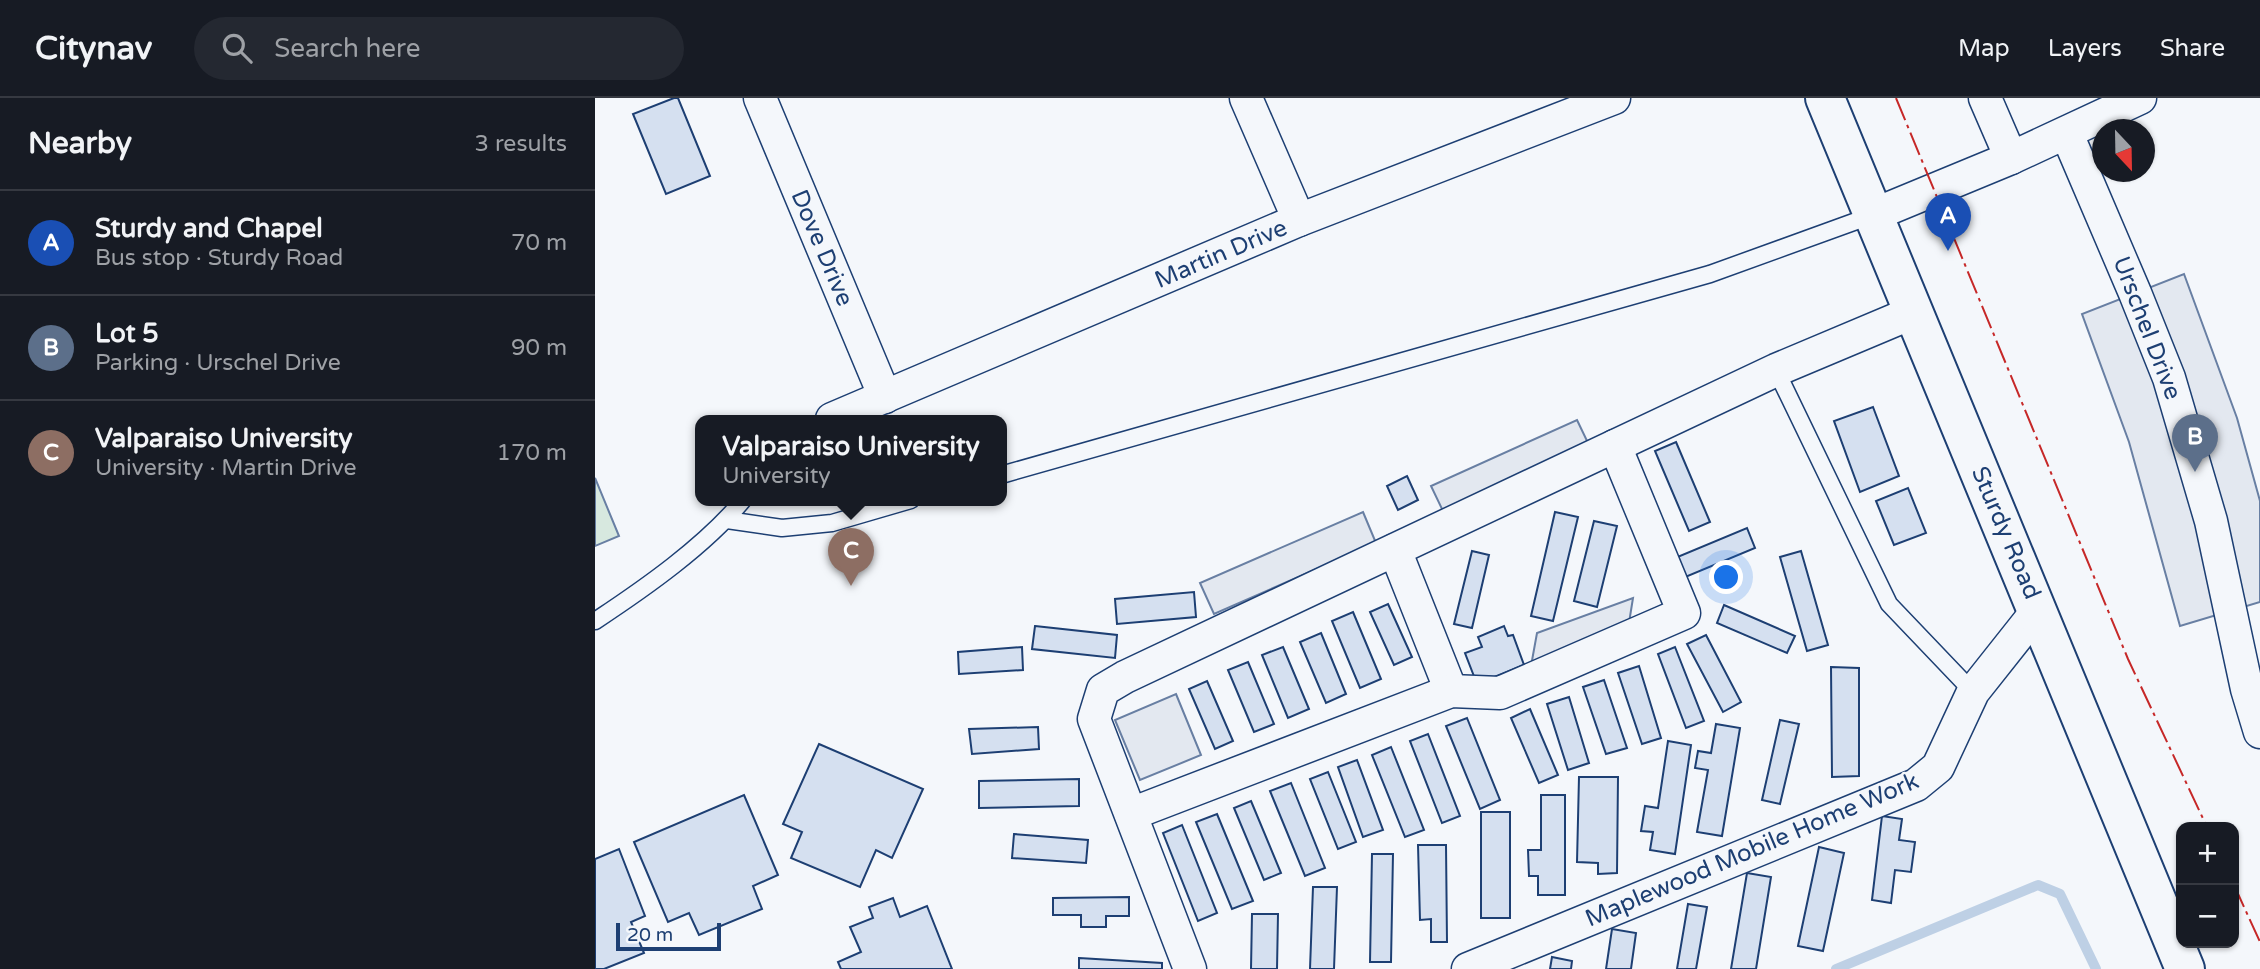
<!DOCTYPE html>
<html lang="en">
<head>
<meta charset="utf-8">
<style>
	body { margin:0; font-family:"Varela Round",sans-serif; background:#242831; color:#f1f3f6 }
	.controls { position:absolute; right:21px; bottom:21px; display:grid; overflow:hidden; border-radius:14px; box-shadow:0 2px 5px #0004 }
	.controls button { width:63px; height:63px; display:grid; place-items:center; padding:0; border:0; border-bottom:2px solid #363941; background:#171b24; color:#f1f3f6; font:35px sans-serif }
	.compass { position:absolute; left:1497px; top:21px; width:63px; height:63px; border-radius:50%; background:#171b24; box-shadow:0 2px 5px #0004; rotate:158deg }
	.scale { position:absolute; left:21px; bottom:18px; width:105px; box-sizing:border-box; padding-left:7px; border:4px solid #1d3f73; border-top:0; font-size:19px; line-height:24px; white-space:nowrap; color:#1d3f73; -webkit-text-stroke:5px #f4f7fb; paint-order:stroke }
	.you { position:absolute; left:1132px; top:480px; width:24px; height:24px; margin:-18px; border:5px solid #fff; border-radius:50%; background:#1a73e8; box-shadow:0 0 0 10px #1a73e833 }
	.badge { display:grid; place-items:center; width:46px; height:46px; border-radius:50%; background:#c62828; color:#fff; font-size:23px; font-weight:700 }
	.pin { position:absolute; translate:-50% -58px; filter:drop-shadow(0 2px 4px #0008) }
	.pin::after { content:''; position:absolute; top:37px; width:24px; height:21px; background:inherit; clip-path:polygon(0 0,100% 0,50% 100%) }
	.popup { position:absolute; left:100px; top:317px; width:312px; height:91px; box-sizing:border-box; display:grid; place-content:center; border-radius:14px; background:#171b24; filter:drop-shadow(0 2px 5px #0005); font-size:23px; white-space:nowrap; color:#9ea1a6 }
	.popup b { font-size:26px; color:#f1f3f6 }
	.popup::after { content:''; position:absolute; left:50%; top:100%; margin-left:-14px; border:14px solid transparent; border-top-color:#171b24 }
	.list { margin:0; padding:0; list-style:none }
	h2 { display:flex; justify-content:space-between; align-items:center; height:91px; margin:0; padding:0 28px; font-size:30px }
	h2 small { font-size:23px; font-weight:400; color:#9ea1a6 }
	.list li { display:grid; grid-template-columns:46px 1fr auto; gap:21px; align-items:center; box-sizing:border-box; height:105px; padding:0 28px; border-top:2px solid #363941 }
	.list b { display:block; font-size:26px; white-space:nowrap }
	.list p { margin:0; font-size:23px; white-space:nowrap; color:#9ea1a6 }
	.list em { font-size:23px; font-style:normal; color:#9ea1a6 }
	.icon { flex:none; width:38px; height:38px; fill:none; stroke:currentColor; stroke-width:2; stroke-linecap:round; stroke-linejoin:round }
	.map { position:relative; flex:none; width:1665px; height:871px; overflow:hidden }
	header { display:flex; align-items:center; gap:42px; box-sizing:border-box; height:98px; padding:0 35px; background:#171b24; border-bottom:2px solid #363941 }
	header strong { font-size:33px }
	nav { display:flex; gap:38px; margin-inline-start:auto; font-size:24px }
	.search { width:490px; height:63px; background:#242831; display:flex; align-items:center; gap:18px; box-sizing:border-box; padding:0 24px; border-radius:38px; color:#9ea1a6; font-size:26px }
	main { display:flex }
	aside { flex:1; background:#171b24 }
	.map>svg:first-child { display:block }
	.green { fill:#d7e8df; stroke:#687fa3; stroke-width:2 }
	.parking { fill:#e3e8f0; stroke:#687fa3; stroke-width:2 }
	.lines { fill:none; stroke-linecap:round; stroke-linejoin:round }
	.stream { stroke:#bed0e5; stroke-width:10 }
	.building { fill:#d5e0f0; stroke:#1d3f73; stroke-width:2 }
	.lane-casing { stroke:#1d3f73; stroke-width:19 }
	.street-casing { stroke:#1d3f73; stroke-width:35 }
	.primary-casing { stroke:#1d3f73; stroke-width:42 }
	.lane { stroke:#f4f7fb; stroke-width:16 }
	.street { stroke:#f4f7fb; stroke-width:32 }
	.primary { stroke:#f4f7fb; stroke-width:38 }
	.power { stroke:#c62828; stroke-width:2; stroke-dasharray:24 5 3.5 5; stroke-linecap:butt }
	.labels { text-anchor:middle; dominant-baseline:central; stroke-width:5; stroke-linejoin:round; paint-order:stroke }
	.street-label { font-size:24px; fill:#1d3f73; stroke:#f4f7fb }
</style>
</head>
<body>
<header>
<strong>Citynav</strong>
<div class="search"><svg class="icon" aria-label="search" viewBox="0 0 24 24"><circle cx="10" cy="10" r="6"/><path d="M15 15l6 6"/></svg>Search here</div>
<nav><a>Map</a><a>Layers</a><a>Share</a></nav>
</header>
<main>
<aside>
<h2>Nearby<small>3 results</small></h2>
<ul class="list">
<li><span class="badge" style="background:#1a4fb4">A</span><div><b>Sturdy and Chapel</b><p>Bus stop · Sturdy Road</p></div><em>70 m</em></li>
<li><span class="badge" style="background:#5c6f8a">B</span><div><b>Lot 5</b><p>Parking · Urschel Drive</p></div><em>90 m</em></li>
<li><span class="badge" style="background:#8d6e63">C</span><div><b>Valparaiso University</b><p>University · Martin Drive</p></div><em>170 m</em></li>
</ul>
</aside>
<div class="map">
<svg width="1665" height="871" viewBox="0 0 1665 871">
	<rect width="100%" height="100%" fill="#f4f7fb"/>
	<polygon class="green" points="0,380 24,438 0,448"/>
	<g class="parking">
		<polygon points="1589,176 1642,320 1665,403 1665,504 1585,528 1534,344 1487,216"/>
		<polygon points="982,322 994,347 848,413 836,388"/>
		<polygon points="768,414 781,445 619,516 605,485"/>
		<polygon points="1038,500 1033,531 936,568 942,535"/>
		<polygon points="581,596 606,657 545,682 520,622"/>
	</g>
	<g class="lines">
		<polyline class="stream" points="1241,871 1443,787 1465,796 1501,871"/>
	</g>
	<g class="building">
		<polygon points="79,0 83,0 115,78 71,96 38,16"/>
		<polygon points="1278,309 1304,378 1265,394 1239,323"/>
		<polygon points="1081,344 1115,424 1094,433 1060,353"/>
		<polygon points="812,378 823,402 803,412 792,388"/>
		<polygon points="1313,390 1331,435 1299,447 1281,403"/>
		<polygon points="960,414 983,419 958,523 936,518"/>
		<polygon points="999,423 1022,428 1002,509 979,503"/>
		<polygon points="1152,430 1160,450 1088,480 1080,460"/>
		<polygon points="877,453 894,457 877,530 859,526"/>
		<polygon points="1206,453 1233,547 1212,553 1185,459"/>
		<polygon points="599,494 601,519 522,526 520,501"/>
		<polygon points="793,506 817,559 799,567 775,514"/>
		<polygon points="1129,507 1200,538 1192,555 1122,525"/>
		<polygon points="758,514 786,581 765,590 737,523"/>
		<polygon points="440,528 522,537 520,560 437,551"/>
		<polygon points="909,528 913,538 918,537 929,567 882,586 870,555 887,549 883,539"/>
		<polygon points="726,535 751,596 731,605 705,544"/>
		<polygon points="1111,537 1146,604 1128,614 1092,546"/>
		<polygon points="427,549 428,572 364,576 363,554"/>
		<polygon points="688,549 714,611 693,620 667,557"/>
		<polygon points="1080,549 1109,623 1091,630 1063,556"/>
		<polygon points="653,564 679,626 659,634 633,572"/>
		<polygon points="1044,568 1066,640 1047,646 1023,575"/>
		<polygon points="1236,569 1264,570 1264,678 1237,679"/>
		<polygon points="1009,582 1032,650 1011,656 988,589"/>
		<polygon points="612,583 638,643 620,651 594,591"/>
		<polygon points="974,599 994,665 973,672 952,606"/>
		<polygon points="935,611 963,677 944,685 916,620"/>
		<polygon points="872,620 905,702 885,711 851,628"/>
		<polygon points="1185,622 1204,626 1185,706 1167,702"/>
		<polygon points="1121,626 1145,630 1127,738 1102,734 1113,672 1100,670 1103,653 1116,655"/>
		<polygon points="443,629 444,651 377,656 374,631"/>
		<polygon points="833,636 865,718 847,725 815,643"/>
		<polygon points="1073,643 1096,647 1080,756 1055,752 1058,734 1046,733 1050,708 1063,710"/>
		<polygon points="224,646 328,691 297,760 281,752 265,789 196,760 207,734 188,726"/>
		<polygon points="796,649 829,732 810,739 777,657"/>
		<polygon points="762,662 788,732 768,739 743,669"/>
		<polygon points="733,674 761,744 743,751 715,681"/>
		<polygon points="984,679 1023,679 1022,775 1003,776 1003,765 982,764"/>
		<polygon points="484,681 484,708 384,710 384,683"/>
		<polygon points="696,685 730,770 710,778 675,693"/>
		<polygon points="149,697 183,777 158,788 167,811 104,837 94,815 73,824 39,744"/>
		<polygon points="946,697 970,697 970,797 943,797 943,778 934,778 933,752 946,752"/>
		<polygon points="656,703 686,775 669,782 639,710"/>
		<rect x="886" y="714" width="29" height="106"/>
		<polygon points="622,716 658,803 637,811 601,724"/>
		<polygon points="1287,718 1307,721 1304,742 1320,744 1316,774 1300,772 1296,805 1277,802"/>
		<polygon points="587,727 622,815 603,823 568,735"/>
		<polygon points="419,736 493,742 491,765 417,760"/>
		<polygon points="823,747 851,747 852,844 836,844 836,821 825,822"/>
		<polygon points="1224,749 1249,755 1228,853 1203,848"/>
		<polygon points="24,751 50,818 36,824 49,855 9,871 0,871 0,761"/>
		<polygon points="777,756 798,756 796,864 775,864"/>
		<polygon points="1152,775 1176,779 1161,871 1136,871"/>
		<polygon points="718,789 742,789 739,871 715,871"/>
		<polygon points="534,799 534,818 511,818 511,829 486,829 486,817 458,817 458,800"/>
		<polygon points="298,800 305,819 332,808 357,871 246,871 243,864 266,854 255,829 278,820 274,809"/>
		<polygon points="1093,806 1112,809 1101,871 1082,871"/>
		<polygon points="657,816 683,816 682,871 656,871"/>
		<polygon points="1017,831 1041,835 1036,871 1011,871"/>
		<polygon points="957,859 977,863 976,871 955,871"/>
		<polygon points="484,860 567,865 567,871 484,871"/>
	</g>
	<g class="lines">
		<g class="lane-casing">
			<g id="lane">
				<polyline points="1181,272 1294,506 1378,594"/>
				<polyline points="406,377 1115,176 1278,117"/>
				<polyline points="132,422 187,430 237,425 316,402"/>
				<path d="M0,523c50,-33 110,-75 148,-121"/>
			</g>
		</g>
		<g class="street-casing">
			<g id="street">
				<polyline points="165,0 290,299"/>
				<polyline points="651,0 704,122"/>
				<polyline points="1390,0 1416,60"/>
				<polyline points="1472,36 1540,195 1574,280 1616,423 1652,591 1665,634"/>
				<polyline points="1278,117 1416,60 1545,0"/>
				<polyline points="237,321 704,122 1019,0"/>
				<polyline points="800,452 856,593"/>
				<polyline points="536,716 856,593 905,595 1089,515 1020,348"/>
				<polyline points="595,871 499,621 508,592 530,579 1181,272 1319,214"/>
				<polyline points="873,871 1321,687 1343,669 1378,594 1443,512"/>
			</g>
		</g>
		<g class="primary-casing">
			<polyline id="primary" points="1230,0 1590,871"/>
		</g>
		<use href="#lane" class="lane"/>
		<use href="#street" class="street"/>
		<use href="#primary" class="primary"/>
		<g class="power">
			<polyline points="1301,0 1533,561 1612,729"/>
			<polyline points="1639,787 1665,844"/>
		</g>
	</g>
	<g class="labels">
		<g class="street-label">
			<text transform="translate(227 150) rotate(67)">Dove Drive</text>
			<text transform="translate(626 156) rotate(-23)">Martin Drive</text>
			<text transform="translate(1552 230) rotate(69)">Urschel Drive</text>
			<text transform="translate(1411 435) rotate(67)">Sturdy Road</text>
			<text transform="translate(1157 752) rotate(-23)">Maplewood Mobile Home Work</text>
		</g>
	</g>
</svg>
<div class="controls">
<button>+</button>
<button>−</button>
</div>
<svg class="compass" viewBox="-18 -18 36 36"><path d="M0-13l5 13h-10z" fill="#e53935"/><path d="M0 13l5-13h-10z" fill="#9ea1a6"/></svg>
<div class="scale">20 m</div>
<div class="you"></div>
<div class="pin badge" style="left:1353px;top:153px;background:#1a4fb4">A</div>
<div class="pin badge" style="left:1600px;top:374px;background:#5c6f8a">B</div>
<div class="pin badge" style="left:256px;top:488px;background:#8d6e63">C</div>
<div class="popup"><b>Valparaiso University</b>University</div>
</div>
</main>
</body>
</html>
